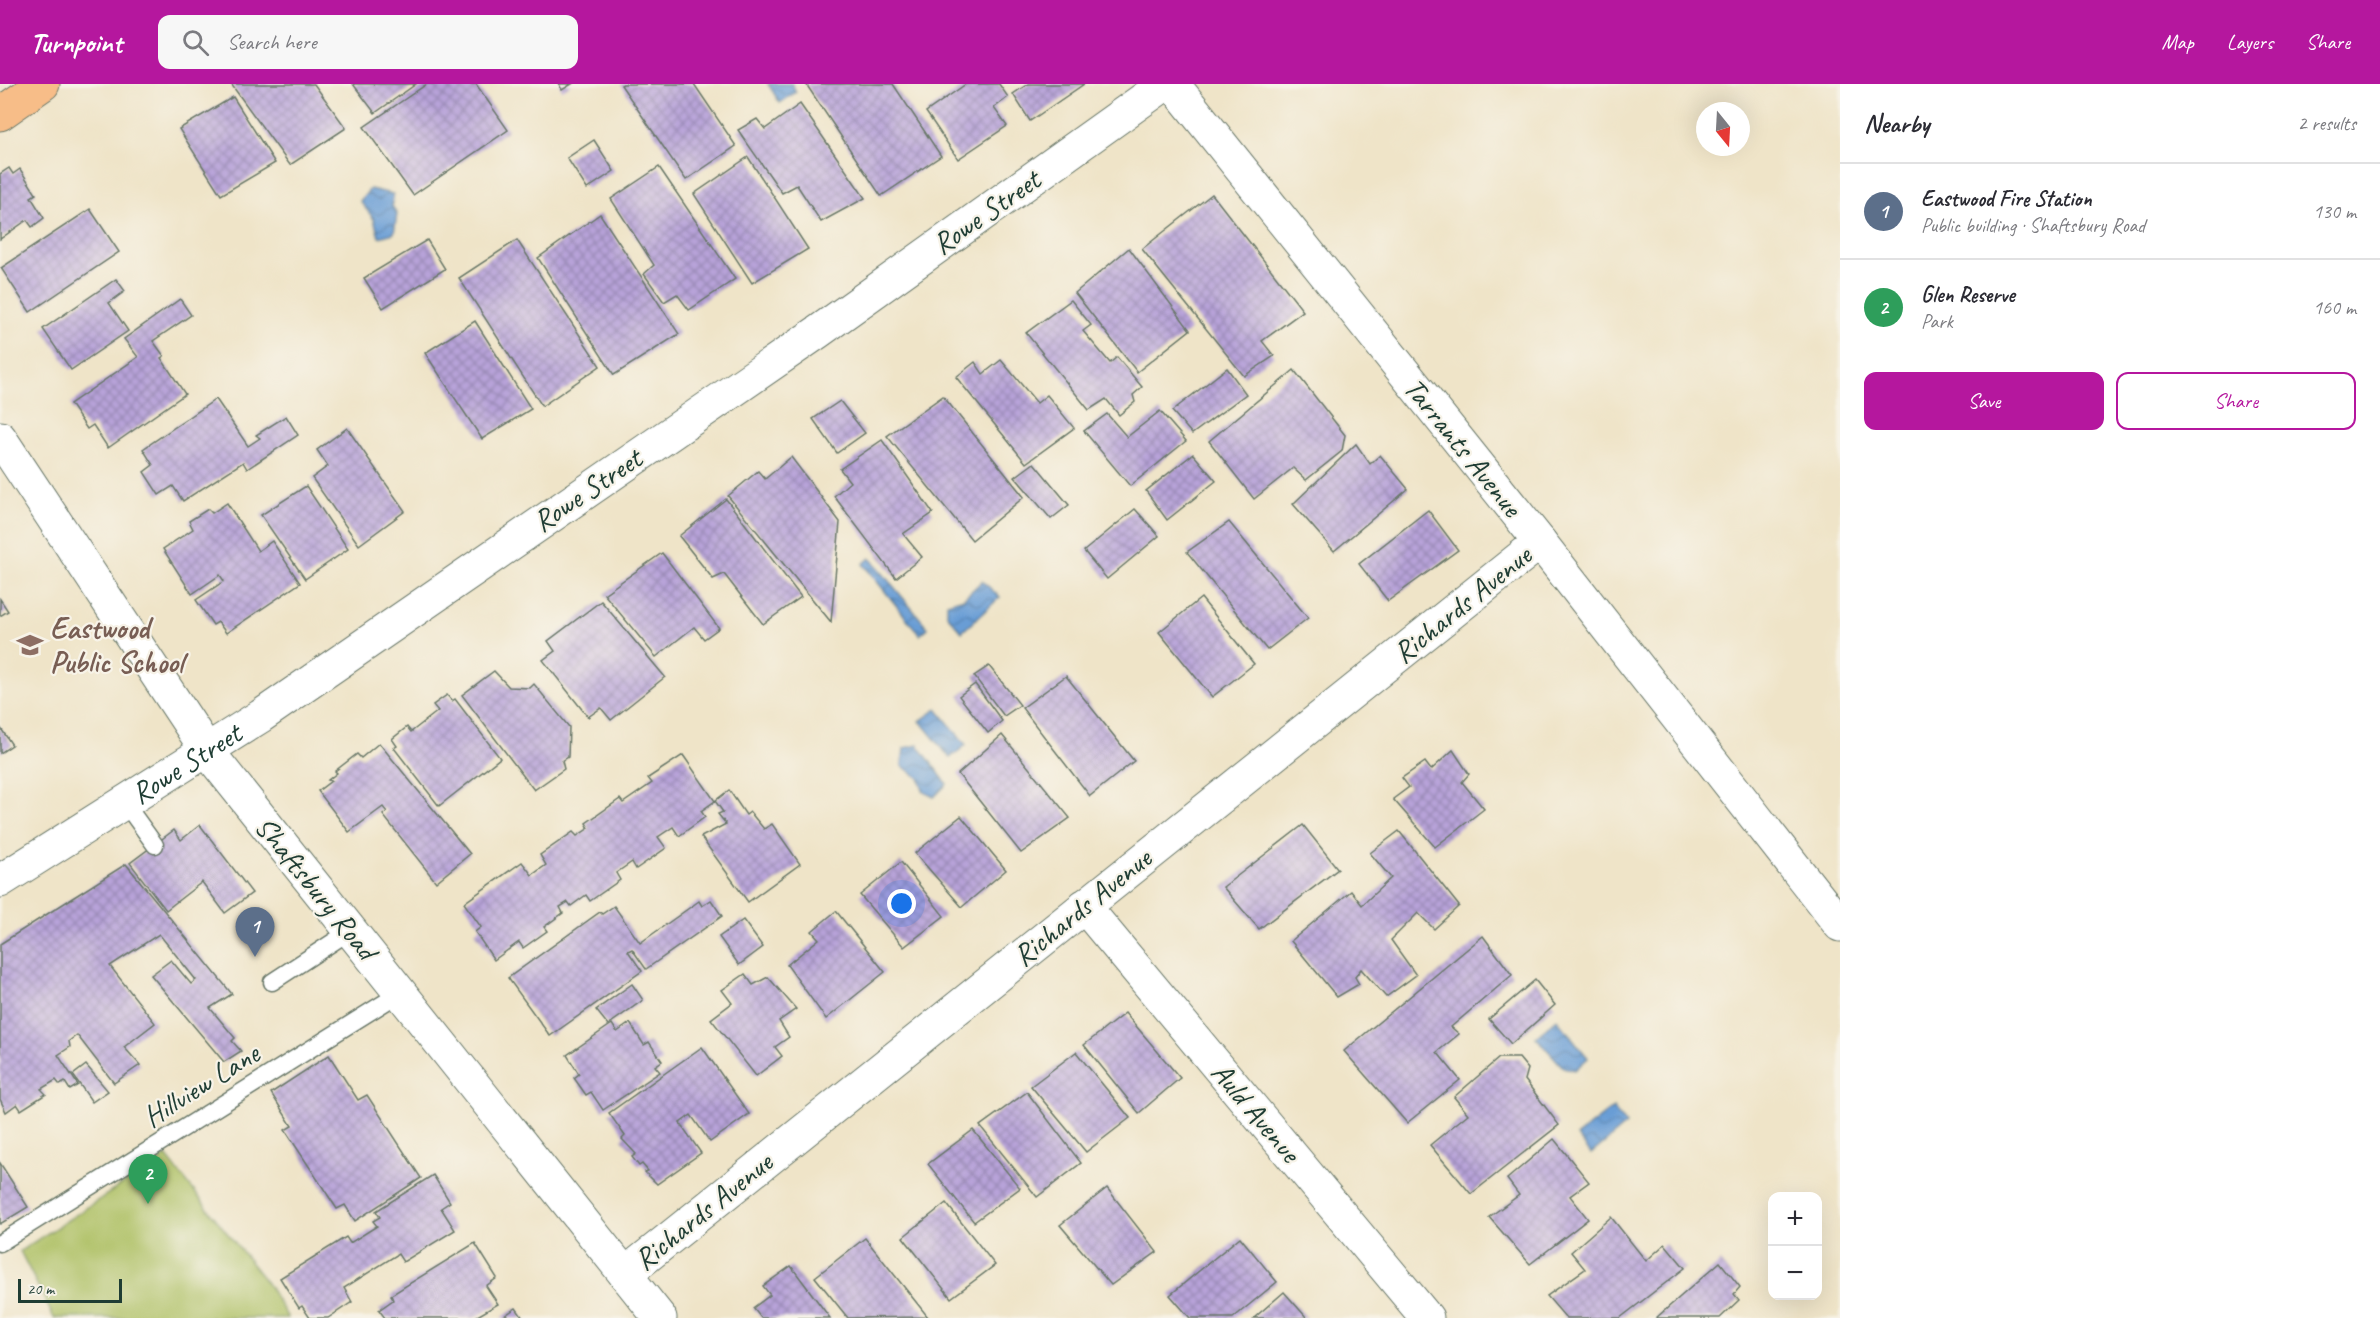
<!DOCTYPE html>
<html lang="en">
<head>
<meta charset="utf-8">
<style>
	body { margin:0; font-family:Caveat,sans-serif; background:#f7f7f7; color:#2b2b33 }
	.controls { position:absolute; right:18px; bottom:18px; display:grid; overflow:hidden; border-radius:12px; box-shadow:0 6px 24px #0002 }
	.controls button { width:54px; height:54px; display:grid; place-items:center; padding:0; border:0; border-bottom:2px solid #e1e1e2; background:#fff; color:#2b2b33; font:30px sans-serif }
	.compass { position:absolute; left:1696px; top:18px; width:54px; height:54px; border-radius:50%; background:#fff; box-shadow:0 6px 24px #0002; rotate:162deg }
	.scale { position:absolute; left:18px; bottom:15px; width:104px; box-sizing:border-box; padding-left:6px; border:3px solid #1f3d34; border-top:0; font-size:16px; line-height:21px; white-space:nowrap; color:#1f3d34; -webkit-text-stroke:4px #f7f3e8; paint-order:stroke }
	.you { position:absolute; left:902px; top:820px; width:21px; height:21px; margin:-15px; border:4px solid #fff; border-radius:50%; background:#1a73e8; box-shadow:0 0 0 9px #1a73e833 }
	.badge { display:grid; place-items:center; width:39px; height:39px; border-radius:50%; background:#b5179e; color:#fff; font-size:20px; font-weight:700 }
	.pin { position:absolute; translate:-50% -50px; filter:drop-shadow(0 2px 3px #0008) }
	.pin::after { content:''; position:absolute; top:32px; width:21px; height:18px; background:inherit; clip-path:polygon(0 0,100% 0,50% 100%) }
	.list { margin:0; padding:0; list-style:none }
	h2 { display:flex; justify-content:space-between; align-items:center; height:78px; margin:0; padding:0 24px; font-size:26px }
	h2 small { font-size:20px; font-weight:400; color:#7c7c81 }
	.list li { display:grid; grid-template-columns:39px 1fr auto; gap:18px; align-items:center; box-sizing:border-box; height:96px; padding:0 24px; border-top:2px solid #e1e1e2 }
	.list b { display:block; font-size:22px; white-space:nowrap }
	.list p { margin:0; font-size:20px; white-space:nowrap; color:#7c7c81 }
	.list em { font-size:20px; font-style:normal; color:#7c7c81 }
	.actions { display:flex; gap:12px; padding:18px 24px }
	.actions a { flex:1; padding:14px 0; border:2px solid #b5179e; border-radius:12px; text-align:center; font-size:21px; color:#b5179e }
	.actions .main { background:#b5179e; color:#fff }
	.icon { flex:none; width:33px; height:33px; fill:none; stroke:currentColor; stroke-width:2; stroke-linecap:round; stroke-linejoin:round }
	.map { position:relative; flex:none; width:1840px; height:1234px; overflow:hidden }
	header { display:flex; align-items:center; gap:36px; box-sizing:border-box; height:84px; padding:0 30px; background:#b5179e; color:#fff }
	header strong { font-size:28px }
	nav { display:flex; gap:33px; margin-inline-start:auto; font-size:21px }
	.search { width:420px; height:54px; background:#f7f7f7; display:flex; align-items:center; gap:15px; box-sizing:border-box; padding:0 21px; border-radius:12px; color:#7c7c81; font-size:22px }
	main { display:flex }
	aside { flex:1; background:#fff }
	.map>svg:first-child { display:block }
	.park { fill:#adc064; stroke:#667e4c; stroke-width:1.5 }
	.water { fill:url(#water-waves); stroke:#446d84; stroke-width:1.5 }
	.building { fill:url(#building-cross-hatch) }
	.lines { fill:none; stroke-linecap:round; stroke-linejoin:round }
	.service-casing { stroke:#687768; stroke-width:19 }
	.minor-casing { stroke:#687768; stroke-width:35 }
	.tertiary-casing { stroke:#687768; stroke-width:35 }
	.primary-casing { stroke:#687768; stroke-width:35 }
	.service { stroke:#fff; stroke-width:16 }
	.minor { stroke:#fff; stroke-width:33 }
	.tertiary { stroke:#fff; stroke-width:33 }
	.primary { stroke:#f7bd88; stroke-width:33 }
	.labels { text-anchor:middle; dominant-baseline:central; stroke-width:4.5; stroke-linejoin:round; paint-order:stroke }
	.street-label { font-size:30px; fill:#1f3d34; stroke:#f7f3e8 }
	.education-label { font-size:30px; font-weight:bold; fill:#785e54; stroke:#f7f3e8; text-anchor:start }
</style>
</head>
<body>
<header>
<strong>Turnpoint</strong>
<div class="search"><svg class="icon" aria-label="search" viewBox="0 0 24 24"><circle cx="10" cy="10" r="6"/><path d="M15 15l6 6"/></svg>Search here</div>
<nav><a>Map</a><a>Layers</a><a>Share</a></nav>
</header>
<main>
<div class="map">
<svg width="1840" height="1234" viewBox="0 0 1840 1234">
	<defs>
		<pattern id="water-waves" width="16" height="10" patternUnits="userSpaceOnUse" patternTransform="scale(1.5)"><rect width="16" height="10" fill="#699dd5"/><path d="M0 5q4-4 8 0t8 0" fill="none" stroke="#5681ae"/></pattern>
		<pattern id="building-cross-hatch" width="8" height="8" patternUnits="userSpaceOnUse" patternTransform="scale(1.5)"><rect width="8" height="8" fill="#b8a3d9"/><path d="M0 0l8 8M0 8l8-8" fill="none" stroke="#9586b1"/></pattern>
	</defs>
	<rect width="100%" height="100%" fill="#f7f3e8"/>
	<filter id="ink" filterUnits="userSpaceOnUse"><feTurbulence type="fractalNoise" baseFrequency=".0167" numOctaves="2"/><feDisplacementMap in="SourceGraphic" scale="12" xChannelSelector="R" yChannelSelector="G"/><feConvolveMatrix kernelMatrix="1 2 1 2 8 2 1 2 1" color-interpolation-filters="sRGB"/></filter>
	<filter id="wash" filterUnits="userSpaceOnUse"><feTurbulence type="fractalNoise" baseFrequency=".008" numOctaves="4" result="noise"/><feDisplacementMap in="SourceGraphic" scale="24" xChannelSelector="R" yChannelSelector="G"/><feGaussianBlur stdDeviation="1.35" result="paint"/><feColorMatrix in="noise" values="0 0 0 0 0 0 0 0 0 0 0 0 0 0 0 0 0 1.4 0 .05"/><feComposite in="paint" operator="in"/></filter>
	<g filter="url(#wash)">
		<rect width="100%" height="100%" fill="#efe4c8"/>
		<polygon class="park" points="166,1072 267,1199 288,1234 54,1234 20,1167"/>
		<g class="water">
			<polygon points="768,0 792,0 796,8 780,19"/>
			<polygon points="370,105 393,110 392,122 397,130 394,149 379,153 374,135 360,117"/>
			<polygon points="870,474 928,544 920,551 863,480"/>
			<polygon points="982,497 1000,513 962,548 947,531 947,519 964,514"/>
			<polygon points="937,625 966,661 950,674 920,637"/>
			<polygon points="918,661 947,700 934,713 924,708 919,694 902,682 904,664"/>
			<polygon points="1557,935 1588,974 1575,986 1563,983 1536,953"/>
			<polygon points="1613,1024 1626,1041 1591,1070 1577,1052"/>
		</g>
		<g id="blocks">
			<g class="building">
				<polygon points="231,0 314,0 346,44 290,81"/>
				<polygon points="353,0 416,0 375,29"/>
				<polygon points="427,0 476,0 508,46 413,111 364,43"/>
				<polygon points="559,0 572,0 562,6"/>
				<polygon points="623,0 694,0 736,62 686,96 621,1"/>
				<polygon points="806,0 893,0 941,72 881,112"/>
				<polygon points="966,0 999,0 1008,13 994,24 1007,42 958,75 926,28"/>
				<polygon points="1028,0 1084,0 1030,37 1013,10"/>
				<polygon points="233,13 275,79 221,111 179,45"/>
				<polygon points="800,20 865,114 821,138 797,101 782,109 738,46 757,35 765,45"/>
				<polygon points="594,56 614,87 587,105 567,74"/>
				<polygon points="748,73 808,165 752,199 694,110"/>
				<polygon points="659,83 735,195 689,226 677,210 664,218 644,190 654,181 611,115"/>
				<polygon points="9,84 13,90 20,85 36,110 31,113 44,134 32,143 27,136 0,155 0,90"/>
				<polygon points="1212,110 1303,227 1262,257 1274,272 1244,292 1142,165"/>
				<polygon points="90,125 119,168 30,228 1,184"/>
				<polygon points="600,130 679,250 614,291 538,174"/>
				<polygon points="427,156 445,185 383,224 364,194"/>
				<polygon points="517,156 600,282 542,322 459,194"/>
				<polygon points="1129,164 1190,246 1137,288 1075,209"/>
				<polygon points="116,195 125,207 109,219 128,247 71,286 43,245"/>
				<polygon points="180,215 191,231 153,257 164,272 161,274 185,310 108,364 93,341 87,345 70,320 138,273 124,255"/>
				<polygon points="1071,216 1091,241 1083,247 1110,279 1117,273 1142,303 1133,311 1135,318 1119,331 1106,315 1089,326 1026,249"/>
				<polygon points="475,237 531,325 482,355 425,269"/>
				<polygon points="1001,276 1037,319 1047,311 1074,344 1026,379 956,293 975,278 983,290"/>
				<polygon points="1227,284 1246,310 1192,350 1172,327"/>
				<polygon points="1294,286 1345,351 1342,367 1306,396 1293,384 1254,415 1209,357"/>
				<polygon points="943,312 1024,413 972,456 887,352"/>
				<polygon points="216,315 248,362 260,354 256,351 286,332 298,351 247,385 243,378 183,417 173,402 159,411 144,388 153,381 143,365"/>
				<polygon points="840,317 865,349 837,369 813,335"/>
				<polygon points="1160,327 1186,357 1130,402 1084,347 1107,330 1127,353"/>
				<polygon points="347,344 405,427 359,461 312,394 328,382 317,366"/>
				<polygon points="882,356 933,429 903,450 922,473 896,494 834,412 850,398 840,385"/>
				<polygon points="1356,360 1370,380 1380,371 1408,405 1334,467 1293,420"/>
				<polygon points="1193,370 1216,397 1167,436 1146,407"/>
				<polygon points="791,373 840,438 831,538 728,412 758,387 765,395"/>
				<polygon points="1034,379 1069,421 1051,435 1015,393"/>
				<polygon points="306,402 348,465 305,495 261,431"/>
				<polygon points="726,415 801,513 763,540 724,490 713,495 679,452"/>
				<polygon points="227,419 258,467 272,457 300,499 226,549 218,538 213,541 196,516 224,497 220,491 192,510 163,465 193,445 189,437 208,425 212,429"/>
				<polygon points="1135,425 1159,452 1107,495 1084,467"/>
				<polygon points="1428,426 1458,466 1388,517 1359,480"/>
				<polygon points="1229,438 1308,534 1267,566 1187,468"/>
				<polygon points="662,469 719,544 704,555 694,543 656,573 604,510"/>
				<polygon points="1201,514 1254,580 1212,613 1159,548"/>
				<polygon points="0,515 8,527 0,532"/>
				<polygon points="601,517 665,593 611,636 601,624 588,633 543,576 555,567 548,557"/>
				<polygon points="989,582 1020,621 1004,632 974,592"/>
				<polygon points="494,587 509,603 530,604 534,600 569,643 568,673 562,677 564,685 534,706 462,611"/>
				<polygon points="1066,592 1134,677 1090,712 1022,624"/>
				<polygon points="975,600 1002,637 988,649 959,612"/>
				<polygon points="447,611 452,617 455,615 500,674 439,722 394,664 397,662 392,655 407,643 411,648 438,627 433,621"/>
				<polygon points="0,643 12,661 0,669"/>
				<polygon points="1002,651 1070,734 1021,769 958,690"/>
				<polygon points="379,659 470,770 436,798 383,731 387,728 383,723 349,748 318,707 331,697 328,696 337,689 335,687 357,670 361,674"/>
				<polygon points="1453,666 1469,690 1462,698 1484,725 1435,763 1393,715 1409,703 1402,694 1425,678 1431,686"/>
				<polygon points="683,671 715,717 701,727 705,733 679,752 673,743 658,753 666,764 636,785 632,778 616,789 620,796 590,817 586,811 571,822 568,818 560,823 563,829 544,843 547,847 523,864 519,858 494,876 475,848 481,843 464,819 522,778 532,791 546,781 540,771 573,748 577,752 589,744 586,739 620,715 623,719 652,699 648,694"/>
				<polygon points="729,706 746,731 750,728 764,745 772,740 800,780 748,818 701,753 726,740 718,730 723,728 715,717"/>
				<polygon points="961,732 1006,786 962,823 915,769"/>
				<polygon points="200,741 252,809 225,829 202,798 166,826 130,779 174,746 181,756"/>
				<polygon points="1303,741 1338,785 1259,845 1223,803"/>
				<polygon points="1399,747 1459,822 1434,845 1418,829 1391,856 1416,891 1386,913 1361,885 1355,893 1359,900 1337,913 1291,857 1351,807 1362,821 1391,794 1370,769"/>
				<polygon points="901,778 944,832 904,863 860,811"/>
				<polygon points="126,780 232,910 210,924 235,954 232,957 241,967 224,978 151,891 171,876 191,900 196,896 159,850 110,882 155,939 124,963 140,981 114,999 77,951 69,957 70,963 58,971 78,1001 70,1006 65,998 60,1001 56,996 41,1005 46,1010 21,1026 17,1020 6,1028 0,1015 0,860"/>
				<polygon points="711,816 722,832 646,885 632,865 628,867 642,887 550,952 508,894 600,828 602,830 614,822 640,859 699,817 702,822"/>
				<polygon points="836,827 885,888 826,935 787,881 819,855 812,847"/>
				<polygon points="743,836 763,863 739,881 719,853"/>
				<polygon points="1483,852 1512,891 1451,943 1459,950 1437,968 1460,996 1407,1039 1344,967"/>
				<polygon points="745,890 753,901 768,893 796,925 779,937 789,953 775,963 782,972 756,992 711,935 732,919 722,906"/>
				<polygon points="1535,896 1555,921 1511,960 1489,935"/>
				<polygon points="632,900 643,916 608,941 596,926"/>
				<polygon points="1125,929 1180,994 1139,1029 1084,961"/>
				<polygon points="630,939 644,961 649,958 662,977 655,982 660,988 603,1026 591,1008 586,1011 574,994 579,990 567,971 612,940 617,948"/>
				<polygon points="702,963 749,1030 710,1058 691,1031 680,1039 701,1069 657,1100 645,1088 648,1087 642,1080 639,1082 632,1073 636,1070 622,1055 625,1052 609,1029"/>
				<polygon points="1076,968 1130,1034 1086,1068 1031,1002"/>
				<polygon points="329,971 358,1016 367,1011 421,1094 355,1137 345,1121 337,1125 285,1046 292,1042 271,1009"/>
				<polygon points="1499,974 1519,974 1528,985 1525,996 1559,1041 1471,1110 1430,1061 1468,1030 1454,1013"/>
				<polygon points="86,981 108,1007 92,1018 73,991"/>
				<polygon points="1027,1008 1081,1079 1037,1113 980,1042"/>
				<polygon points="973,1046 1020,1104 974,1138 928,1080"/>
				<polygon points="1554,1055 1589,1098 1570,1112 1588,1135 1530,1180 1489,1133 1519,1111 1507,1095"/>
				<polygon points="0,1079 28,1123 0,1140"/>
				<polygon points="433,1091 450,1118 441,1124 455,1146 403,1178 398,1170 344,1204 352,1218 328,1234 310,1234 302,1222 299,1224 280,1194 346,1153 350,1159 377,1142 373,1137 380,1133 376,1127"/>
				<polygon points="1107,1104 1157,1168 1111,1201 1060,1141"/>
				<polygon points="946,1119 995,1181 951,1214 903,1153"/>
				<polygon points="1611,1133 1646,1177 1665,1160 1685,1184 1620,1234 1566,1234 1547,1212 1585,1185 1571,1168"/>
				<polygon points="1240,1153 1277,1198 1233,1234 1190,1234 1170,1211"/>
				<polygon points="865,1154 928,1233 848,1234 815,1193"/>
				<polygon points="475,1159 497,1194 486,1202 498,1220 474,1234 385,1234 379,1226 393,1216 391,1211"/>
				<polygon points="1720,1178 1740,1203 1734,1210 1739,1216 1720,1234 1656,1234"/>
				<polygon points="791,1182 830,1234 761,1234 753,1224 770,1211 763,1202"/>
				<polygon points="1284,1208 1307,1234 1254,1234"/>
				<polygon points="516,1224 523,1234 501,1234"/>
			</g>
		</g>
	</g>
	<g filter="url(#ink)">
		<use href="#blocks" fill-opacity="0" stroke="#687768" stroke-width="1.5"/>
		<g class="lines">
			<g class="service-casing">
				<g id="service">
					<polyline points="124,718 155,761"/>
					<polyline points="272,898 350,847"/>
					<polyline points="0,1159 400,909"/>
				</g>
			</g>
			<g class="minor-casing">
				<g id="minor">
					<polyline points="1173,0 1540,458 1840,841"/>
					<path id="s1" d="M0,797l261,-165 557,-384 347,-248"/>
					<polyline points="1084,822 1427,1234"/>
					<polyline points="625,1190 1540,458"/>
				</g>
			</g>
			<g class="tertiary-casing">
				<polyline id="tertiary" points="0,354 208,668 660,1234"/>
			</g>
			<g class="primary-casing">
				<polyline id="primary" points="0,30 43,0"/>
			</g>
			<use href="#service" class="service"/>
			<use href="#minor" class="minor"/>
			<use href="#tertiary" class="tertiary"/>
			<use href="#primary" class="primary"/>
		</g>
	</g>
	<defs>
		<g id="school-bare" transform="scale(2.07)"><path d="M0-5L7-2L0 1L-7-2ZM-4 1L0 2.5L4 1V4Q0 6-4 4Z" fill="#8d6e63" stroke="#f7f3e8" stroke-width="2.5" paint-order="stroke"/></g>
	</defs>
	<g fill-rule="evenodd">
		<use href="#school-bare" x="30" y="561"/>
	</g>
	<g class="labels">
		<g class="street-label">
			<text transform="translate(986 128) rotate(-35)">Rowe Street</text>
			<text transform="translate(1463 363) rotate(51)">Tarrants Avenue</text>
			<text transform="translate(587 406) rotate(-34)">Rowe Street</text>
			<text transform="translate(1462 520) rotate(-39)">Richards Avenue</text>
			<text stroke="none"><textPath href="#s1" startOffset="220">Rowe Street</textPath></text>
			<text transform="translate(316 804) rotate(51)">Shaftsbury Road</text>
			<text transform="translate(1082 823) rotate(-39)">Richards Avenue</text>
			<text transform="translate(201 1001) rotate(-32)">Hillview Lane</text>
			<text transform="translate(1256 1028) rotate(50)">Auld Avenue</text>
			<text transform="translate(703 1127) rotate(-39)">Richards Avenue</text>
		</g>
		<g class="education-label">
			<text x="50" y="544">Eastwood<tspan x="50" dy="34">Public School</tspan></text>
		</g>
	</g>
</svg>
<div class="controls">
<button>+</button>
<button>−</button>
</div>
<svg class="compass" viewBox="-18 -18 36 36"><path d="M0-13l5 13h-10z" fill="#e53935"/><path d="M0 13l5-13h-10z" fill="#7c7c81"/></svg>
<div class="scale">20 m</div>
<div class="you"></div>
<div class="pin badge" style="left:255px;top:873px;background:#5c6f8a">1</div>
<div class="pin badge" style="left:148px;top:1120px;background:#2e9e5b">2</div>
</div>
<aside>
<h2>Nearby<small>2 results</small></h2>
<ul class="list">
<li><span class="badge" style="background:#5c6f8a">1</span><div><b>Eastwood Fire Station</b><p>Public building · Shaftsbury Road</p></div><em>130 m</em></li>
<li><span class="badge" style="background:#2e9e5b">2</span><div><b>Glen Reserve</b><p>Park</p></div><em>160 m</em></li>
</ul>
<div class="actions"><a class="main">Save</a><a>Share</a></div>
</aside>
</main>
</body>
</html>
